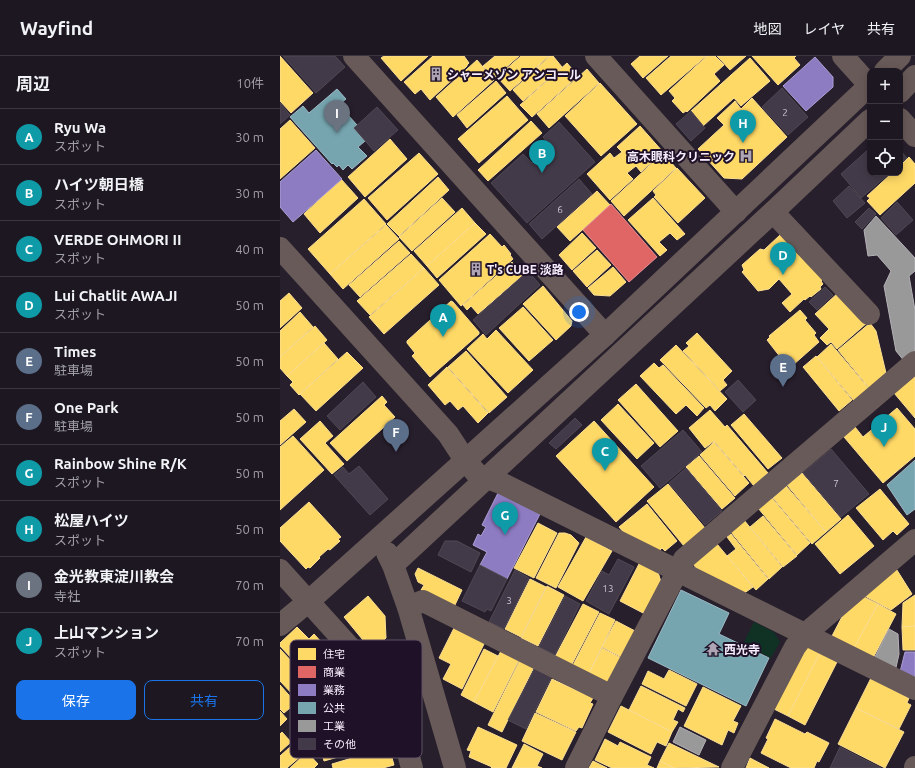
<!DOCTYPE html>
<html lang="ja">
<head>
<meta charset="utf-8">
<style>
	body { margin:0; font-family:Ubuntu,"Noto Sans JP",sans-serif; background:#2a242e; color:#f1f3f6 }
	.controls { position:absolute; right:12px; top:12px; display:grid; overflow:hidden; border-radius:8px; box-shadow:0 2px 10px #0003 }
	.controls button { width:36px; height:36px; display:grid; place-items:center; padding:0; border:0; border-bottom:1px solid #3b363f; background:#1d1721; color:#f1f3f6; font:20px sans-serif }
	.you { position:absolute; left:299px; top:256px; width:14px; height:14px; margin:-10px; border:3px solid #fff; border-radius:50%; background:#1a73e8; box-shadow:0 0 0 6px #1a73e833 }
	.badge { display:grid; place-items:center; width:26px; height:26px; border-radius:50%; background:#1a73e8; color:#fff; font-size:13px; font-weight:700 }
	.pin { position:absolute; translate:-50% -33px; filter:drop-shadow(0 1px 2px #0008) }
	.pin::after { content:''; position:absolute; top:21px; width:14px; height:12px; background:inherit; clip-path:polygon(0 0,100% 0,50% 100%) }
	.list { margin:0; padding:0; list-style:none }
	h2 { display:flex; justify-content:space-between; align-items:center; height:52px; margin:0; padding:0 16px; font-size:17px }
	h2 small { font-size:13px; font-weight:400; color:#a09fa5 }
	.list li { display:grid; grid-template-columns:26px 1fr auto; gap:12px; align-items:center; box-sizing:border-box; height:56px; padding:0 16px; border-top:1px solid #3b363f }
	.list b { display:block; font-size:15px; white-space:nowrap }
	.list p { margin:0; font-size:13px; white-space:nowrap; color:#a09fa5 }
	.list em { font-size:13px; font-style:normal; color:#a09fa5 }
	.actions { display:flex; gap:8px; padding:12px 16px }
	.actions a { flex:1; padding:9px 0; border:1px solid #1a73e8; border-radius:8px; text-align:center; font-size:14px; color:#1a73e8 }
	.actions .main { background:#1a73e8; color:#fff }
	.icon { flex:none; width:22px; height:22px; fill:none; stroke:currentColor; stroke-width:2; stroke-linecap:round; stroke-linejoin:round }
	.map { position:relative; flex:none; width:635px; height:712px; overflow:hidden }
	header { display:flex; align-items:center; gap:24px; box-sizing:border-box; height:56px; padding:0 20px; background:#1d1721; border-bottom:1px solid #3b363f }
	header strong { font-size:19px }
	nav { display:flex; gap:22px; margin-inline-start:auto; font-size:14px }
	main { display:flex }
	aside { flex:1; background:#1d1721 }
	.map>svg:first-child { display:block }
	.green { fill:#103225 }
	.homes { fill:#ffd966; stroke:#fcdf93 }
	.shops { fill:#e06666; stroke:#e78e93 }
	.offices { fill:#8e7cc3; stroke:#ad9ed4 }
	.public { fill:#76a5af; stroke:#9cbbc6 }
	.industry { fill:#999; stroke:#b5b2b7 }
	.building { fill:#423a48; stroke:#504954 }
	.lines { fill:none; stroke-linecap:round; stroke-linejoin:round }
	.minor { stroke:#685a58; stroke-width:22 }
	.labels { text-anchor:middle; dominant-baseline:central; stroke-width:4; stroke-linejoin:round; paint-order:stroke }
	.number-label { font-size:10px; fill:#c9c0d0 }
	.poi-label { font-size:12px; font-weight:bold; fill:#f6edfd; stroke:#1f1127; text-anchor:start }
	.key { fill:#1f1127; stroke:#605367; stroke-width:1 }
	.key-label { font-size:11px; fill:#f6edfd }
</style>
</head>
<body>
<header>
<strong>Wayfind</strong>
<nav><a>地図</a><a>レイヤ</a><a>共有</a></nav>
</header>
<main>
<aside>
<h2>周辺<small>10件</small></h2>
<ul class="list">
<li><span class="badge" style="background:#0f9aa8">A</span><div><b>Ryu Wa</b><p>スポット</p></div><em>30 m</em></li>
<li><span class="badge" style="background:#0f9aa8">B</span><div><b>ハイツ朝日橋</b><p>スポット</p></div><em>30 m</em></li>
<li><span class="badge" style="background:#0f9aa8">C</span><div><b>VERDE OHMORI II</b><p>スポット</p></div><em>40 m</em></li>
<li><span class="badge" style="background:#0f9aa8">D</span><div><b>Lui Chatlit AWAJI</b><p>スポット</p></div><em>50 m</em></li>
<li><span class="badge" style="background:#5c6f8a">E</span><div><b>Times</b><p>駐車場</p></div><em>50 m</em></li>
<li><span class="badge" style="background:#5c6f8a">F</span><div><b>One Park</b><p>駐車場</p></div><em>50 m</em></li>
<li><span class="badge" style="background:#0f9aa8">G</span><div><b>Rainbow Shine R/K</b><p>スポット</p></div><em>50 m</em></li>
<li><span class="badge" style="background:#0f9aa8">H</span><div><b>松屋ハイツ</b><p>スポット</p></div><em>50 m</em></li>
<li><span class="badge" style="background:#6b7280">I</span><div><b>金光教東淀川教会</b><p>寺社</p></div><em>70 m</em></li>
<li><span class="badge" style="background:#0f9aa8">J</span><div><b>上山マンション</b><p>スポット</p></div><em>70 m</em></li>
</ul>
<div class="actions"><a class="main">保存</a><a>共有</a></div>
</aside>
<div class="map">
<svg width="635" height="712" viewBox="0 0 635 712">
	<rect width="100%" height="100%" fill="#271f2c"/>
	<polygon class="green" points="474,566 494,576 500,586 491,602 463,588"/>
	<g class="homes">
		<polygon points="0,0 33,37 11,57 0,45"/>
		<polygon points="104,0 148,0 121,25 101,2"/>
		<polygon points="153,0 184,0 189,7 187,9 187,10 150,44 141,33 135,38 124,26"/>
		<polygon points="215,0 239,0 214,22 203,10"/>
		<polygon points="241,0 269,0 230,35 217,21"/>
		<polygon points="270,0 273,0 282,11 243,45 233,34"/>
		<polygon points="360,0 388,0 363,22 351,8"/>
		<polygon points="391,0 426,0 381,39 366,22"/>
		<polygon points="427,0 435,0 444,9 434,18 440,25 407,56 406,55 403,57 392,45 395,42 389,35"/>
		<polygon points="437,0 466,0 450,14"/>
		<polygon points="472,0 516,0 514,2 520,9 498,29"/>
		<polygon points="470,2 490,25 461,50 454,42 423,70 411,55"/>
		<polygon points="197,4 214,24 173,61 156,41"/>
		<polygon points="287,7 298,20 252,61 240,49"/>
		<polygon points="307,13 319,27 269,72 257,58"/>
		<polygon points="216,25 226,37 187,72 177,59"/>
		<polygon points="320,27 357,68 321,100 285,60"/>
		<polygon points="227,40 248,64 199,107 178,83"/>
		<polygon points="472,42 507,81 462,123 444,122 418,93 444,69 437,62 455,45 461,53"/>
		<polygon points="10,64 35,92 0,123 0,73"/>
		<polygon points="251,65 262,77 208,125 198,114"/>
		<polygon points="360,70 383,96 361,116 356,110 347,117 353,123 330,144 307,118 330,97 334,102 342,96 337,91"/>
		<polygon points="110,83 127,103 85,141 68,121"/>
		<polygon points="139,97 158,118 107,164 88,142"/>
		<polygon points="381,99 387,105 389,104 396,112 344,160 331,145"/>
		<polygon points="629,101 635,108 635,127 600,159 587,145 590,142 587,140 612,117 620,117 620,110"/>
		<polygon points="397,112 425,142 398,167 374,141 376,139 373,135"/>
		<polygon points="158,121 169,134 119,180 107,168"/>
		<polygon points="61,123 78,142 40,177 24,158"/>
		<polygon points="317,135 330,149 290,185 277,171"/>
		<polygon points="162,142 175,156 132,195 119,181"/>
		<polygon points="373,142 405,178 397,184 390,177 379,186 387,194 380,200 348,164"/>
		<polygon points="84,143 106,168 50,218 28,193"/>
		<polygon points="182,152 195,167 147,210 134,195"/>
		<polygon points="195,167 206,178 157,222 147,210"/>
		<polygon points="106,169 119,183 63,233 50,218"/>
		<polygon points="302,177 316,192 292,214 279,199"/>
		<polygon points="210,178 222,191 224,189 231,198 230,199 233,203 181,250 159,224"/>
		<polygon points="500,179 505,184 508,182 544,222 541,225 543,228 540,231 541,233 531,241 530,240 525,244 524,243 510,256 502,247 512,238 499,223 489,233 478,235 462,216 464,214 462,209 480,193 484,194"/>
		<polygon points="119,185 130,197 80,241 69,229"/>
		<polygon points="317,194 331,209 307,231 293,215"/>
		<polygon points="131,198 144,212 90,259 77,245"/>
		<polygon points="232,206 243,219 198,258 191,250 187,254 183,249"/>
		<polygon points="333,211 346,226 330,240 314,239 308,232"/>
		<polygon points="144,212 159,229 104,278 89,261"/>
		<polygon points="263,230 292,265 291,270 276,284 243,248"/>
		<polygon points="559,236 588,266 557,293 551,286 547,289 540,282 549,273 535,258"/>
		<polygon points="9,237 22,252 0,272 0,245"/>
		<polygon points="171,245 173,246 199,276 199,278 150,321 132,300 135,297 127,287 127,285"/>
		<polygon points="243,251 273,284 249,305 219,272"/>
		<polygon points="520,254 527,262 525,264 536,277 534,279 539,286 513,309 512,307 508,311 487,284 490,281 489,280"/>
		<polygon points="20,256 33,271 0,301 0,275"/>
		<polygon points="590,267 596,275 606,317 589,332 558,294"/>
		<polygon points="35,270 47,284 7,320 0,312 0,301"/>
		<polygon points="216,274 253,314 228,337 187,293 203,278 207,283"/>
		<polygon points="417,277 452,315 443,324 447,329 440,335 403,295 409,290 406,287"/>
		<polygon points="44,287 58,303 19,339 10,329 13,326 7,320"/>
		<polygon points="551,288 590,334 575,346 537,301"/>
		<polygon points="396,289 447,343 435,355 430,349 426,352 380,304"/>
		<polygon points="186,295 227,341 209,357 168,311"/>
		<polygon points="67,296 83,312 36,355 20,338"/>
		<polygon points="536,300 572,344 559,355 523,311"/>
		<polygon points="374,307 379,312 383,309 424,352 417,360 406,349 396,358 360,320"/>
		<polygon points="167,311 208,357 198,367 183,350 178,354 170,345 165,349 148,329"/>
		<polygon points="635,319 635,362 614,337"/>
		<polygon points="356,328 398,375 380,391 338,344"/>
		<polygon points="102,340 107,346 104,349 115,361 67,405 50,387"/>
		<polygon points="338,348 374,387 357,403 321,364"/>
		<polygon points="617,352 635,373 635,400 603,427 564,381 575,371 583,381"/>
		<polygon points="14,353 26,366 0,389 0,365"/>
		<polygon points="430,354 445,371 447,369 488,417 474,430 465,419 464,420 434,385 425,392 409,372"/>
		<polygon points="464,358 502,402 488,413 451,369"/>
		<polygon points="40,365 53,380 45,387 64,408 52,418 20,383"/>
		<polygon points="314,365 374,431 336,466 276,400"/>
		<polygon points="13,380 44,414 0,454 0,391"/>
		<polygon points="434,386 469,427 455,440 420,399"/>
		<polygon points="419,400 455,442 442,453 406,411"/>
		<polygon points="522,417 561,463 546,476 507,429"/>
		<polygon points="388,428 425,472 404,490 367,445"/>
		<polygon points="506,430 546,476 532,488 493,442"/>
		<polygon points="600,433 629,468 617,479 613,475 603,484 576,452"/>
		<polygon points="491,441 530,487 517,499 478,452"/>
		<polygon points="29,446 61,481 58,483 60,485 50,494 48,493 39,501 40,502 30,512 28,511 26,513 0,485 0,472"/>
		<polygon points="367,448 397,485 385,495 382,492 378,496 363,490 355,481 350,484 339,471"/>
		<polygon points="568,459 594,490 560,518 535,488"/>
		<polygon points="483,460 517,500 503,511 470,471"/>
		<polygon points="464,464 502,511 489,523 451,476"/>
		<polygon points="258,467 277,477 254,522 234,512"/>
		<polygon points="279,477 285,477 291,479 299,487 276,532 256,522"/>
		<polygon points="451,478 488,523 476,534 447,500 456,493 447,481"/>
		<polygon points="306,481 332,495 303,545 278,531"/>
		<polygon points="437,488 473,531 463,538 421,518 413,508"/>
		<polygon points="360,506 378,516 381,526 365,558 340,545"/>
		<polygon points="615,511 632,538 611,554 583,539"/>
		<polygon points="138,512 182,534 174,551 141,534 144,529 138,526 135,518"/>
		<polygon points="250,523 266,531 241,581 225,573"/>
		<polygon points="267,530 284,539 258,590 241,582"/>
		<polygon points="635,539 635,570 622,571 623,547"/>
		<polygon points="88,540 105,560 106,582 92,595 64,561"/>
		<polygon points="582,540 598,548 573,594 551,582 566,553"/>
		<polygon points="303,548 319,556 291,610 275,601"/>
		<polygon points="598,548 616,558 592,604 573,594"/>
		<polygon points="320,557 335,564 307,621 291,613"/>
		<polygon points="336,565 357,576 343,602 322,591"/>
		<polygon points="175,570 205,586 182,633 163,623 171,608 159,602"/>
		<polygon points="635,570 635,594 623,594 622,571"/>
		<polygon points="17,571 29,583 34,578 66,613 53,626 50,622 39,632 0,590 0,587"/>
		<polygon points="528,591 540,597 508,660 492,652 522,593"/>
		<polygon points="322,592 343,603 332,625 325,627 308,619"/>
		<polygon points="0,593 31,626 15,641 0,625"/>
		<polygon points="204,593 218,600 194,646 181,639"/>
		<polygon points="222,593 240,602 213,656 194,646"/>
		<polygon points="540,597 557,606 525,669 508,660"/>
		<polygon points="241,602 255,609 222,676 208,669"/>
		<polygon points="389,614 417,628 406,650 362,628 368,615 384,623"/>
		<polygon points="591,622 629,642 627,647 631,649 619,673 576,652"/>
		<polygon points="272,623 313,642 310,647 313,648 302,672 299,671 296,675 256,656"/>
		<polygon points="0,629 16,647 4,657 0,653"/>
		<polygon points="361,630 405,652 403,656 398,653 393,664 398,666 392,676 349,654"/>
		<polygon points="423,631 461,650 453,665 458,667 454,677 448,674 442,689 404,670"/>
		<polygon points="341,650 392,676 386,690 377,686 371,698 328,676"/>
		<polygon points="576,652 624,676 605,712 558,688"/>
		<polygon points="0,655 7,663 0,670"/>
		<polygon points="255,657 296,676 282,704 242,685"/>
		<polygon points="495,663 525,678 527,676 549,687 539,706 537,705 534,712 511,712 481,697 488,683 486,682"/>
		<polygon points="95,667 101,689 44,705 38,683"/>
		<polygon points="198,671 237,689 226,712 211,712 212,711 189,701 191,695 187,694"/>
		<polygon points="2,676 11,686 0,696 0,678"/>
		<polygon points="20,682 29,693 7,712 0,712 0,700"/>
		<polygon points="325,683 338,690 340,686 371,701 367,709 374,712 332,712 315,704"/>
		<polygon points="389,687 439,711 394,712 380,705"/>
		<polygon points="244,688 263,698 257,710 262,712 232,712"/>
		<polygon points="109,691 114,709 103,712 53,712 52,708"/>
		<polygon points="27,696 38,708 34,712 10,712"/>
		<polygon points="470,702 489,712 466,712"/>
		<polygon points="313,705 327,712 309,712"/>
		<polygon points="380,705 394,712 377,712"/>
	</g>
	<polygon class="shops" points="331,148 377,201 349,226 303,174"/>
	<g class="offices">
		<polygon points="535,1 553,21 553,31 526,55 503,30"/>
		<polygon points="36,94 62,123 13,166 0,151 0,126"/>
		<polygon points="218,437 260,458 227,523 200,509 207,496 193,489 198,478 201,480 206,471 202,469"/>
		<polygon points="625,596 635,596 635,623 620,616"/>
	</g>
	<g class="public">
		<polygon points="57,33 66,43 59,49 77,69 74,72 85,85 78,91 87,100 72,113 68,109 63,114 59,109 57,111 53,107 52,108 10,61 23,50 29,57"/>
		<polygon points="635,404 635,453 627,459 607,429"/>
		<polygon points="401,534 449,557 439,578 489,602 466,650 368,602"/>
	</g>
	<g class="industry">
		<polygon points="596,160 635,202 635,215 629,220 635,254 635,297 625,306 616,295 604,230 611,215 597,199 588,200 584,174"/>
		<polygon points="609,573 618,578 619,598 615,616 593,605"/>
		<polygon points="400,671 426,684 419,699 393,686"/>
	</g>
	<g class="building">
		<polygon points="3,0 55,0 65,11 36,37"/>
		<polygon points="502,32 528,61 508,79 482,51"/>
		<polygon points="0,47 10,59 0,68"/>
		<polygon points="97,51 118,74 94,95 74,72"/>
		<polygon points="411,55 425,72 411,85 396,68"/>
		<polygon points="279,66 315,106 247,167 211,127 243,98 252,107 270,90 263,81"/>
		<polygon points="590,92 590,117 610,117 581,142 561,118"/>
		<polygon points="620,94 627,102 620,108"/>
		<polygon points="299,123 312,138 262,183 249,168"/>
		<polygon points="569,130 585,147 567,162 553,145"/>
		<polygon points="617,146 633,164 616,179 601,162"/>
		<polygon points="589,152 596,158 582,173 575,166"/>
		<polygon points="248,215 260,229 206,279 193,264"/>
		<polygon points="545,231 553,239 537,254 529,246"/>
		<polygon points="458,324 476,344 463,356 445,336"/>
		<polygon points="83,326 96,341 60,374 47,360"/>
		<polygon points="295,362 302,369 276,393 269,387"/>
		<polygon points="403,374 422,396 380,432 361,410"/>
		<polygon points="551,393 589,438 561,461 523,417"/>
		<polygon points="79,410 108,443 90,459 54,419 63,411 69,418"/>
		<polygon points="406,412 442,455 425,469 389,427"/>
		<polygon points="165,485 177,485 200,497 191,516 158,499"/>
		<polygon points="338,503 354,511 329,558 306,545 322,515 329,519"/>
		<polygon points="200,509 227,523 211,555 207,553 205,556 182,545"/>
		<polygon points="235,514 249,522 224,573 209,566"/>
		<polygon points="285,540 300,548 275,599 259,591"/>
		<polygon points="257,608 274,616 246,673 228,664"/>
		<polygon points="560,691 601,712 550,712"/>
	</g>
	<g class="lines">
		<g class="minor">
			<polyline points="74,0 325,279"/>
			<polyline points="316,0 456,156"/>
			<polyline points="563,0 590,30"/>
			<polyline points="605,15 620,0"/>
			<polyline points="620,36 635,20"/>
			<polyline points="620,63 635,80"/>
			<polyline points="493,156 589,258"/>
			<polyline points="0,192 168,378 185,404 197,418 223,428 635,633"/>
			<polyline points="107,497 113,509 128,551 175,712"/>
			<polyline points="113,509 493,156 590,64"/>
			<polyline points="0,514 112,638 132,712"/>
			<polyline points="128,551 143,545 332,640"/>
			<polyline points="0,569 29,545 325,279 590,29"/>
			<polyline points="296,712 332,640 404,503 635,306"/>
			<polyline points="452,712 515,591 524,579 635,484"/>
			<polyline points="635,712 635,711"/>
		</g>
	</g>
	<defs>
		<g id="building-bare" transform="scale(1.08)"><path d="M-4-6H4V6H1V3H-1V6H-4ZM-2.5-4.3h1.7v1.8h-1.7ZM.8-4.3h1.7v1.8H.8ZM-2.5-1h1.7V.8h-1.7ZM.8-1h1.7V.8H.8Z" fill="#aea5b4" stroke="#1f1127" stroke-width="2.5" paint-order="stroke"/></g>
		<g id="hospital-bare" transform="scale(1.08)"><path d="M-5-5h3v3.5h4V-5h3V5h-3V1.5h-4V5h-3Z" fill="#aea5b4" stroke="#1f1127" stroke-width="2.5" paint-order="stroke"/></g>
		<g id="temple-bare" transform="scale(1.08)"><path d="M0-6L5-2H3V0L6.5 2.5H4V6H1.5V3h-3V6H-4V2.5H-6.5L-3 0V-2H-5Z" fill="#aea5b4" stroke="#1f1127" stroke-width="2.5" paint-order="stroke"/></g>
	</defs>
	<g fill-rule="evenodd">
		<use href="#building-bare" x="156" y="18"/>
		<use href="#hospital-bare" x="466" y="100"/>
		<use href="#building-bare" x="196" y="213"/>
		<use href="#temple-bare" x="433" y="593"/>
	</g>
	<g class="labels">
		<g class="number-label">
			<text x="505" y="56">2</text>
			<text x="280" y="153">6</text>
			<text x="556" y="427">7</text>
			<text x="328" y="532">13</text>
			<text x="229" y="544">3</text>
		</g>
		<g class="poi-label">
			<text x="167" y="18">シャーメゾン アンコール</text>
			<text x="455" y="100" text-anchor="end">高木眼科クリニック</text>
			<text x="207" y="213">T's CUBE 淡路</text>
			<text x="444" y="593">西光寺</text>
		</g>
	</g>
	<rect x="10" y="584" width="132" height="118" rx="6" class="key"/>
	<rect x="18" y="592" width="18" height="12" fill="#ffd966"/>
	<rect x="18" y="610" width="18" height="12" fill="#e06666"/>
	<rect x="18" y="628" width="18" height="12" fill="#8e7cc3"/>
	<rect x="18" y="646" width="18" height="12" fill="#76a5af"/>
	<rect x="18" y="664" width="18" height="12" fill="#999"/>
	<rect x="18" y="682" width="18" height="12" fill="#423a48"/>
	<g class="key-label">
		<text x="43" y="602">住宅</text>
		<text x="43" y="620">商業</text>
		<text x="43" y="638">業務</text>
		<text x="43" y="656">公共</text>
		<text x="43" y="674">工業</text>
		<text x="43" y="692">その他</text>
	</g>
</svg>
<div class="controls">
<button>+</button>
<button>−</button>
<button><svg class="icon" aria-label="locate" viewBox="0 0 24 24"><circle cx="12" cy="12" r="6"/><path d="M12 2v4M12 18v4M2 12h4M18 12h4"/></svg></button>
</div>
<div class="you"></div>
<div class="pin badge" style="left:163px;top:281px;background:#0f9aa8">A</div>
<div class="pin badge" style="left:262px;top:117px;background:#0f9aa8">B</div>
<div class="pin badge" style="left:325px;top:415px;background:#0f9aa8">C</div>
<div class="pin badge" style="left:503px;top:219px;background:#0f9aa8">D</div>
<div class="pin badge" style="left:503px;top:331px;background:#5c6f8a">E</div>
<div class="pin badge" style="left:116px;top:396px;background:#5c6f8a">F</div>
<div class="pin badge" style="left:225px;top:479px;background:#0f9aa8">G</div>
<div class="pin badge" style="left:463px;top:87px;background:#0f9aa8">H</div>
<div class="pin badge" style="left:57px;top:77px;background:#6b7280">I</div>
<div class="pin badge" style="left:604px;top:391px;background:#0f9aa8">J</div>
</div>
</main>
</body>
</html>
